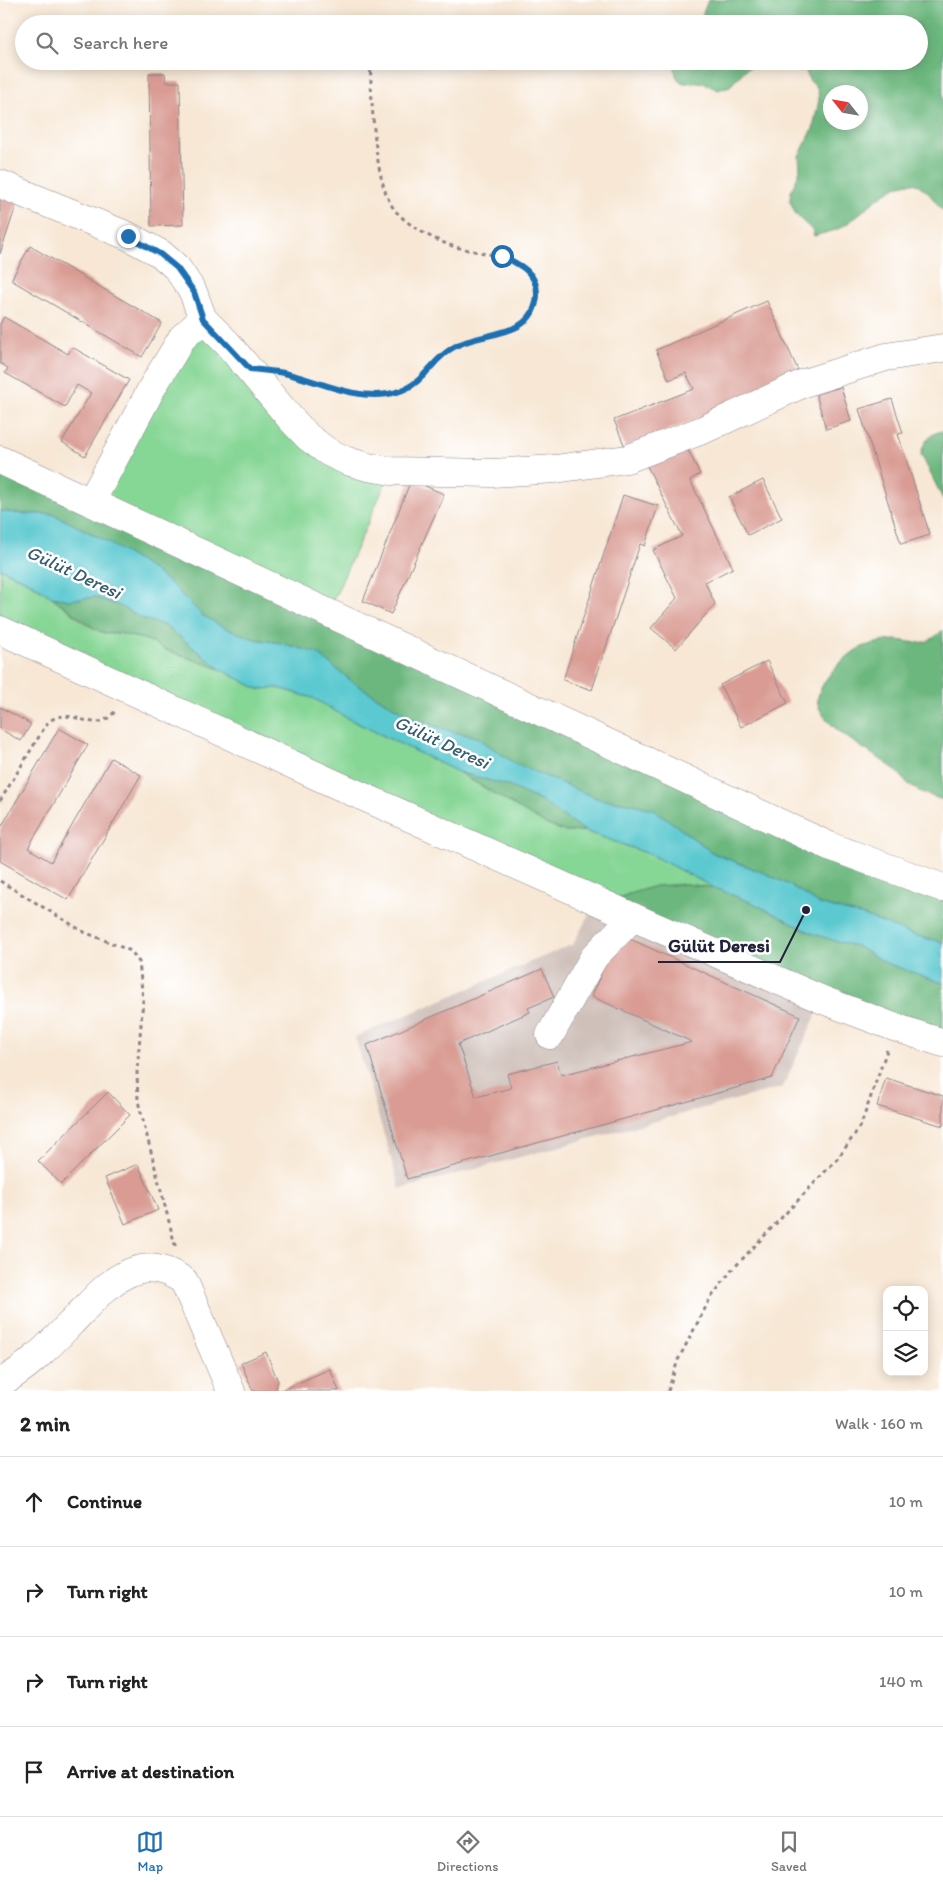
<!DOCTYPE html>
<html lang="en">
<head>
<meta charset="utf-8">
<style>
	body { margin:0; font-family:Itim,sans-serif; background:#f6f6f6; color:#222 }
	.controls { position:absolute; right:15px; bottom:15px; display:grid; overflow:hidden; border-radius:10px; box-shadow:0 2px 12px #0003 }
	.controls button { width:45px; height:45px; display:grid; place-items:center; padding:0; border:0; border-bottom:1px solid #e0e0e0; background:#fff; color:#222; font:25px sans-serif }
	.compass { position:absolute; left:823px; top:85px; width:45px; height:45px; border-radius:50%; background:#fff; box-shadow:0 2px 12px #0003; rotate:301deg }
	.stop { position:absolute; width:15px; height:15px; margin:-11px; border:4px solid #1f6fb2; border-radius:50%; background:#fff }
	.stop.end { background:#1f6fb2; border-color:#fff; box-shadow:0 1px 5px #0008 }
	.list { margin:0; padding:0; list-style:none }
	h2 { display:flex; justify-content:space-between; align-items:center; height:65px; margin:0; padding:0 20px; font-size:21px }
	h2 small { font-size:16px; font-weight:400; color:#767676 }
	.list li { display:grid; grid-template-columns:32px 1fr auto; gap:15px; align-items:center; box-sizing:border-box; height:90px; padding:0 20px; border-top:1px solid #e0e0e0 }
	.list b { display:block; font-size:19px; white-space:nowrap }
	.list em { font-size:16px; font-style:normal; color:#767676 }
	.icon { flex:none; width:28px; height:28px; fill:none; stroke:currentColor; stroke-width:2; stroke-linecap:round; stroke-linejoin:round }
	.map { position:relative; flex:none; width:943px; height:1391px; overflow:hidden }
	.search { position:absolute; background:#fff; box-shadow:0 2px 12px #0003; left:15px; right:15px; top:15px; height:55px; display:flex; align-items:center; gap:12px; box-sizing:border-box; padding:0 18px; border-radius:28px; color:#767676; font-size:19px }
	.sheet { height:425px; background:#fff }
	nav { display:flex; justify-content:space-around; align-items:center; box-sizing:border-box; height:70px; border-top:1px solid #e0e0e0; background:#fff; font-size:14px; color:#767676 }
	nav a { display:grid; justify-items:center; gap:2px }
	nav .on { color:#1f6fb2 }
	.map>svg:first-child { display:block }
	.industrial { fill:#cfc0ba }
	.green { fill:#86d695; stroke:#547c68 }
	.forest { fill:#6cb77e; stroke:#476c5c; fill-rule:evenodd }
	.water { fill:#5bc9d0; stroke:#3e7686 }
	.building { fill:#d99b93 }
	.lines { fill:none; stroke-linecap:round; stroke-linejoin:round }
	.minor-casing { stroke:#8c8488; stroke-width:29 }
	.path { stroke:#8c8488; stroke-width:3; stroke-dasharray:4 4; stroke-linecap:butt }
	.minor { stroke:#fff; stroke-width:28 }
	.route { stroke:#1f6fb2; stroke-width:6 }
	.labels { text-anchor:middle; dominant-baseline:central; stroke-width:5; stroke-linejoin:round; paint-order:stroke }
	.water-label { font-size:19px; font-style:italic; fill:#365c6f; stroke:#fff }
	.leader { fill:none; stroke:#22223b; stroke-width:2 }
	.callout-dot { fill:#22223b; stroke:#fff; stroke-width:2 }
	.callout-label { font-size:19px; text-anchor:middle; font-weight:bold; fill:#22223b; stroke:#fff; stroke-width:5; stroke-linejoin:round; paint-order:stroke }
</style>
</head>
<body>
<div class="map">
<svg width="943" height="1391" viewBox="0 0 943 1391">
	<rect width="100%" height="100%" fill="#fff"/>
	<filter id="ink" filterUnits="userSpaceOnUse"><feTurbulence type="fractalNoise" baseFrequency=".02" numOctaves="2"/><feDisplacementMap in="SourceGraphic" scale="10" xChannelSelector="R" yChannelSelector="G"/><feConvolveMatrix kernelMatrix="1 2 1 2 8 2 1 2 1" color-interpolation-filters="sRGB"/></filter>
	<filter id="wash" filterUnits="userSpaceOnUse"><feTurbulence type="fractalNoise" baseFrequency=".0096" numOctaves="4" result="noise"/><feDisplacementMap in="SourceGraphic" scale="20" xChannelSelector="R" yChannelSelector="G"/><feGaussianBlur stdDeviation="1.12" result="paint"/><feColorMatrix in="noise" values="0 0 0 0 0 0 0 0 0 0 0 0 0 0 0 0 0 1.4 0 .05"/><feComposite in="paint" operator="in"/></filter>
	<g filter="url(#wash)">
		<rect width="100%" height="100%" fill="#f7e7d4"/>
		<polygon class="industrial" points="597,901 823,1000 783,1087 400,1189 355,1037 573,944"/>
		<g class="green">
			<polygon points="203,319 290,418 391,471 328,612 91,502"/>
			<polygon points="0,568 33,585 52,597 86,624 104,633 119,633 147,640 166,650 220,669 258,689 279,688 313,698 347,718 458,772 545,824 566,832 585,831 649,854 715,888 686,884 629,894 604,904 0,630"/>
		</g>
		<g class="forest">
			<path d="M708,0h235v211c-7,-8 -19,-27 -31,-28 -23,-1 -52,34 -72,45 -8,4 -17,5 -26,8l-2,-6 -16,-15 -6,-14 1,-9 9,-22 -1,-14 14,-27 6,-29 -1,-9 -3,-5 -6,-6 -4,-10 -8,-9h122v-37h-220zM830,92h30v30h-30z"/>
			<path d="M676,61h86l-16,8 -16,17 -12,4c-6,-2 -12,-7 -19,-8 -4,-1 -8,1 -12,1 -11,1 -14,-13 -11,-22z"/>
			<path d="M943,431v68l-22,-45c3,-13 9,-21 22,-23z"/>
			<polygon points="0,460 943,888 943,942 916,936 864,916 819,904 793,887 767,874 713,853 655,810 634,804 599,799 514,763 477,737 453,732 414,719 281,643 254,639 223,627 202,615 171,584 153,570 106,541 53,514 23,514 0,511"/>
			<polygon points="52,597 69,600 95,597 120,606 143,619 166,626 220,669 166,650 147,640 119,633 104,633 95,629"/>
			<path d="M943,630v170c-11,-4 -22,-7 -31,-13 -8,-6 -12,-14 -19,-19 -20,-15 -70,-40 -75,-64 -4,-18 27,-49 42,-56 10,-4 26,-8 37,-8 9,1 19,4 27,2 8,-2 13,-7 19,-12z"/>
			<polygon points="458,772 506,785 541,801 585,831 566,832 545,824"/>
			<polygon points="686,884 715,888 755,904 814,934 836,941 856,946 886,963 943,983 943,1043 604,904 629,894 655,886"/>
		</g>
		<polygon class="water" points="0,511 23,514 53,514 106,541 153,570 171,584 202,615 223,627 254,639 281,643 317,653 354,683 414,719 453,732 477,737 514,763 599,799 634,804 655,810 713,853 767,874 793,887 819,904 864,916 916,936 943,942 943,983 886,963 856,946 836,941 814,934 755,904 715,888 649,854 585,831 541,801 506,785 458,772 347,718 313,698 279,688 258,689 220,669 166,626 143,619 120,606 95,597 69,600 52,597 33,584 0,568"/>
		<g id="blocks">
			<g class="building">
				<polygon points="149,73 165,73 166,82 180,82 183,225 151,226"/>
				<polygon points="0,194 18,200 0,254"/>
				<polygon points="30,246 162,323 142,357 11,280"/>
				<polygon points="767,301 800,375 705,416 625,447 614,420 694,389 686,373 669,380 656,350"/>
				<polygon points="4,317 68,354 72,347 129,380 85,456 62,442 91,393 77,385 65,407 5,373 8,368 0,363 0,324"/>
				<polygon points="841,387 851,421 826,429 816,394"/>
				<polygon points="892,399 903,433 898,434 930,535 901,544 859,409"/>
				<polygon points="688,450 700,474 690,480 733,568 705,582 715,604 676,649 651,628 677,598 653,550 682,536 647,466"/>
				<polygon points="411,480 444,494 391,614 363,601"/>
				<polygon points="763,480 782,518 748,535 729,497"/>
				<polygon points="623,495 658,506 645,546 640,544 592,690 563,680"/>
				<polygon points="767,661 788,703 741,727 720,685"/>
				<polygon points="0,707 31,724 21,741 0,729"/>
				<polygon points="59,728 88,745 28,848 51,862 111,758 141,775 68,900 0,861 0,829"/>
				<polygon points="630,939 800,1016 772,1078 407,1179 367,1045 542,969 554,997 528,1008 530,1012 458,1044 476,1097 511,1088 507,1074 557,1061 561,1075 692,1042 591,996 606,963"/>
				<polygon points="886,1078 943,1096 943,1126 877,1106"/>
				<polygon points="108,1092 130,1115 61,1184 38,1161"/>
				<polygon points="138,1164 158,1210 125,1224 105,1178"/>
				<polygon points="266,1352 278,1381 276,1388 278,1391 253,1391 241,1363"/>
				<polygon points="330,1369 339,1391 279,1391"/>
			</g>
		</g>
	</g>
	<g filter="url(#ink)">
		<use href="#blocks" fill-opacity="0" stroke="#8c8488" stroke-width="1"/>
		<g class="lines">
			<g class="minor-casing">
				<g id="minor">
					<polyline points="0,184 128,236 161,254 177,268 193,292 203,319 227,343 290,418 308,437 328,452 347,461 368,467 391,471 492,473 555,469 627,459 705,429 804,383 886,357 943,348"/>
					<polyline points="0,460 829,846 943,888"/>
					<polyline points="91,502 153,386 182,338 203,319"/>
					<polyline points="0,630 337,785 633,917 823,1000 894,1027 943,1043"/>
					<polyline points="550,1035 594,957 633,917"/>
					<path d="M0,1383c27,-15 48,-36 70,-59 20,-20 39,-46 67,-54 17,-5 34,2 47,11l47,110"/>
				</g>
			</g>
			<g class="path">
				<path d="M286,373c39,11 88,35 127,12 16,-10 23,-27 38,-37 21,-13 47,-10 68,-22 9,-5 17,-16 18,-27 3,-49 -59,-42 -90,-55 -18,-7 -40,-19 -53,-35 -21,-28 -22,-111 -24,-148"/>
				<path d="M0,801l46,-76c2,-3 6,-6 9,-7 23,-9 40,19 61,-8"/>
				<polyline points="0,881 84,932 131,951 139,962 143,1000 137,1072 138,1101 176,1249"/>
				<polyline points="668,1391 678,1360 710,1299 731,1271 838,1158 855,1134 862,1122 887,1050"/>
			</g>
			<use href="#minor" class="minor"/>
		</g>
	</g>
	<g class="lines" filter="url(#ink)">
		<path class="route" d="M128,236l32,18 17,14 17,24 9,27 47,50c11,1 23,2 34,4 33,7 69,27 104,21 37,-6 39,-32 66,-47 29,-17 80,-7 83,-52 1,-22 -18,-31 -35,-39"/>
	</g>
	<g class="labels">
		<g class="water-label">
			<text transform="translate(74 572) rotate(25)">Gülüt Deresi</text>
			<text transform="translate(442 742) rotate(25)">Gülüt Deresi</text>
		</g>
	</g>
	<path class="leader" d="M806 910L780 962H658"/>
	<circle class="callout-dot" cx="806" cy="910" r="5"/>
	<g class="callout-label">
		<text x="719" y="952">Gülüt Deresi</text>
	</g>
</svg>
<div class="controls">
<button><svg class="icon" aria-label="locate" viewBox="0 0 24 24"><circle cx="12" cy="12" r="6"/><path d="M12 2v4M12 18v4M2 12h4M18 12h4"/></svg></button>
<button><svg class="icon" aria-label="layers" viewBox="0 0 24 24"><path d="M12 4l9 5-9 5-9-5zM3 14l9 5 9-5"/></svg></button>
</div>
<svg class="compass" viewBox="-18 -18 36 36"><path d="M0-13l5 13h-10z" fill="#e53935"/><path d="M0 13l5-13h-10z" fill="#767676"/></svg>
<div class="stop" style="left:502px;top:256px"></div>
<div class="stop end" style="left:128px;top:236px"></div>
<div class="search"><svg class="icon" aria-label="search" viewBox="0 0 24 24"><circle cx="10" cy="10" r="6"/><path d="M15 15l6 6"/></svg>Search here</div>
</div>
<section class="sheet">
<h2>2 min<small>Walk · 160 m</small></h2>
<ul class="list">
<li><svg class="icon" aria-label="ahead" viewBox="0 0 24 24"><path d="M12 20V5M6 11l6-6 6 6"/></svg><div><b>Continue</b></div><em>10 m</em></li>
<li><svg class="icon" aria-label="right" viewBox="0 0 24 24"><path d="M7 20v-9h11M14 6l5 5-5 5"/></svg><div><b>Turn right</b></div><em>10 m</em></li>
<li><svg class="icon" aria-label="right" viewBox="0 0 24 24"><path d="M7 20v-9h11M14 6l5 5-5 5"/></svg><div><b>Turn right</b></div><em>140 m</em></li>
<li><svg class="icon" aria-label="arrive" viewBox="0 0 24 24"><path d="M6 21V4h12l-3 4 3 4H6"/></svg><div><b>Arrive at destination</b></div></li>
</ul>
</section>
<nav>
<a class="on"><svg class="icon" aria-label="map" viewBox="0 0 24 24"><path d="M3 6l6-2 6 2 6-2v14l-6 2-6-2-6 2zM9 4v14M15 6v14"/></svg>Map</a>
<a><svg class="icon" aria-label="directions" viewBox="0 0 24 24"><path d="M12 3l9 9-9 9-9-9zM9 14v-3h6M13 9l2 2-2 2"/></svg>Directions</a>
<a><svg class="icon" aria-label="saved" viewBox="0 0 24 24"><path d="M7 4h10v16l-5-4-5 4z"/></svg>Saved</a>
</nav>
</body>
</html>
